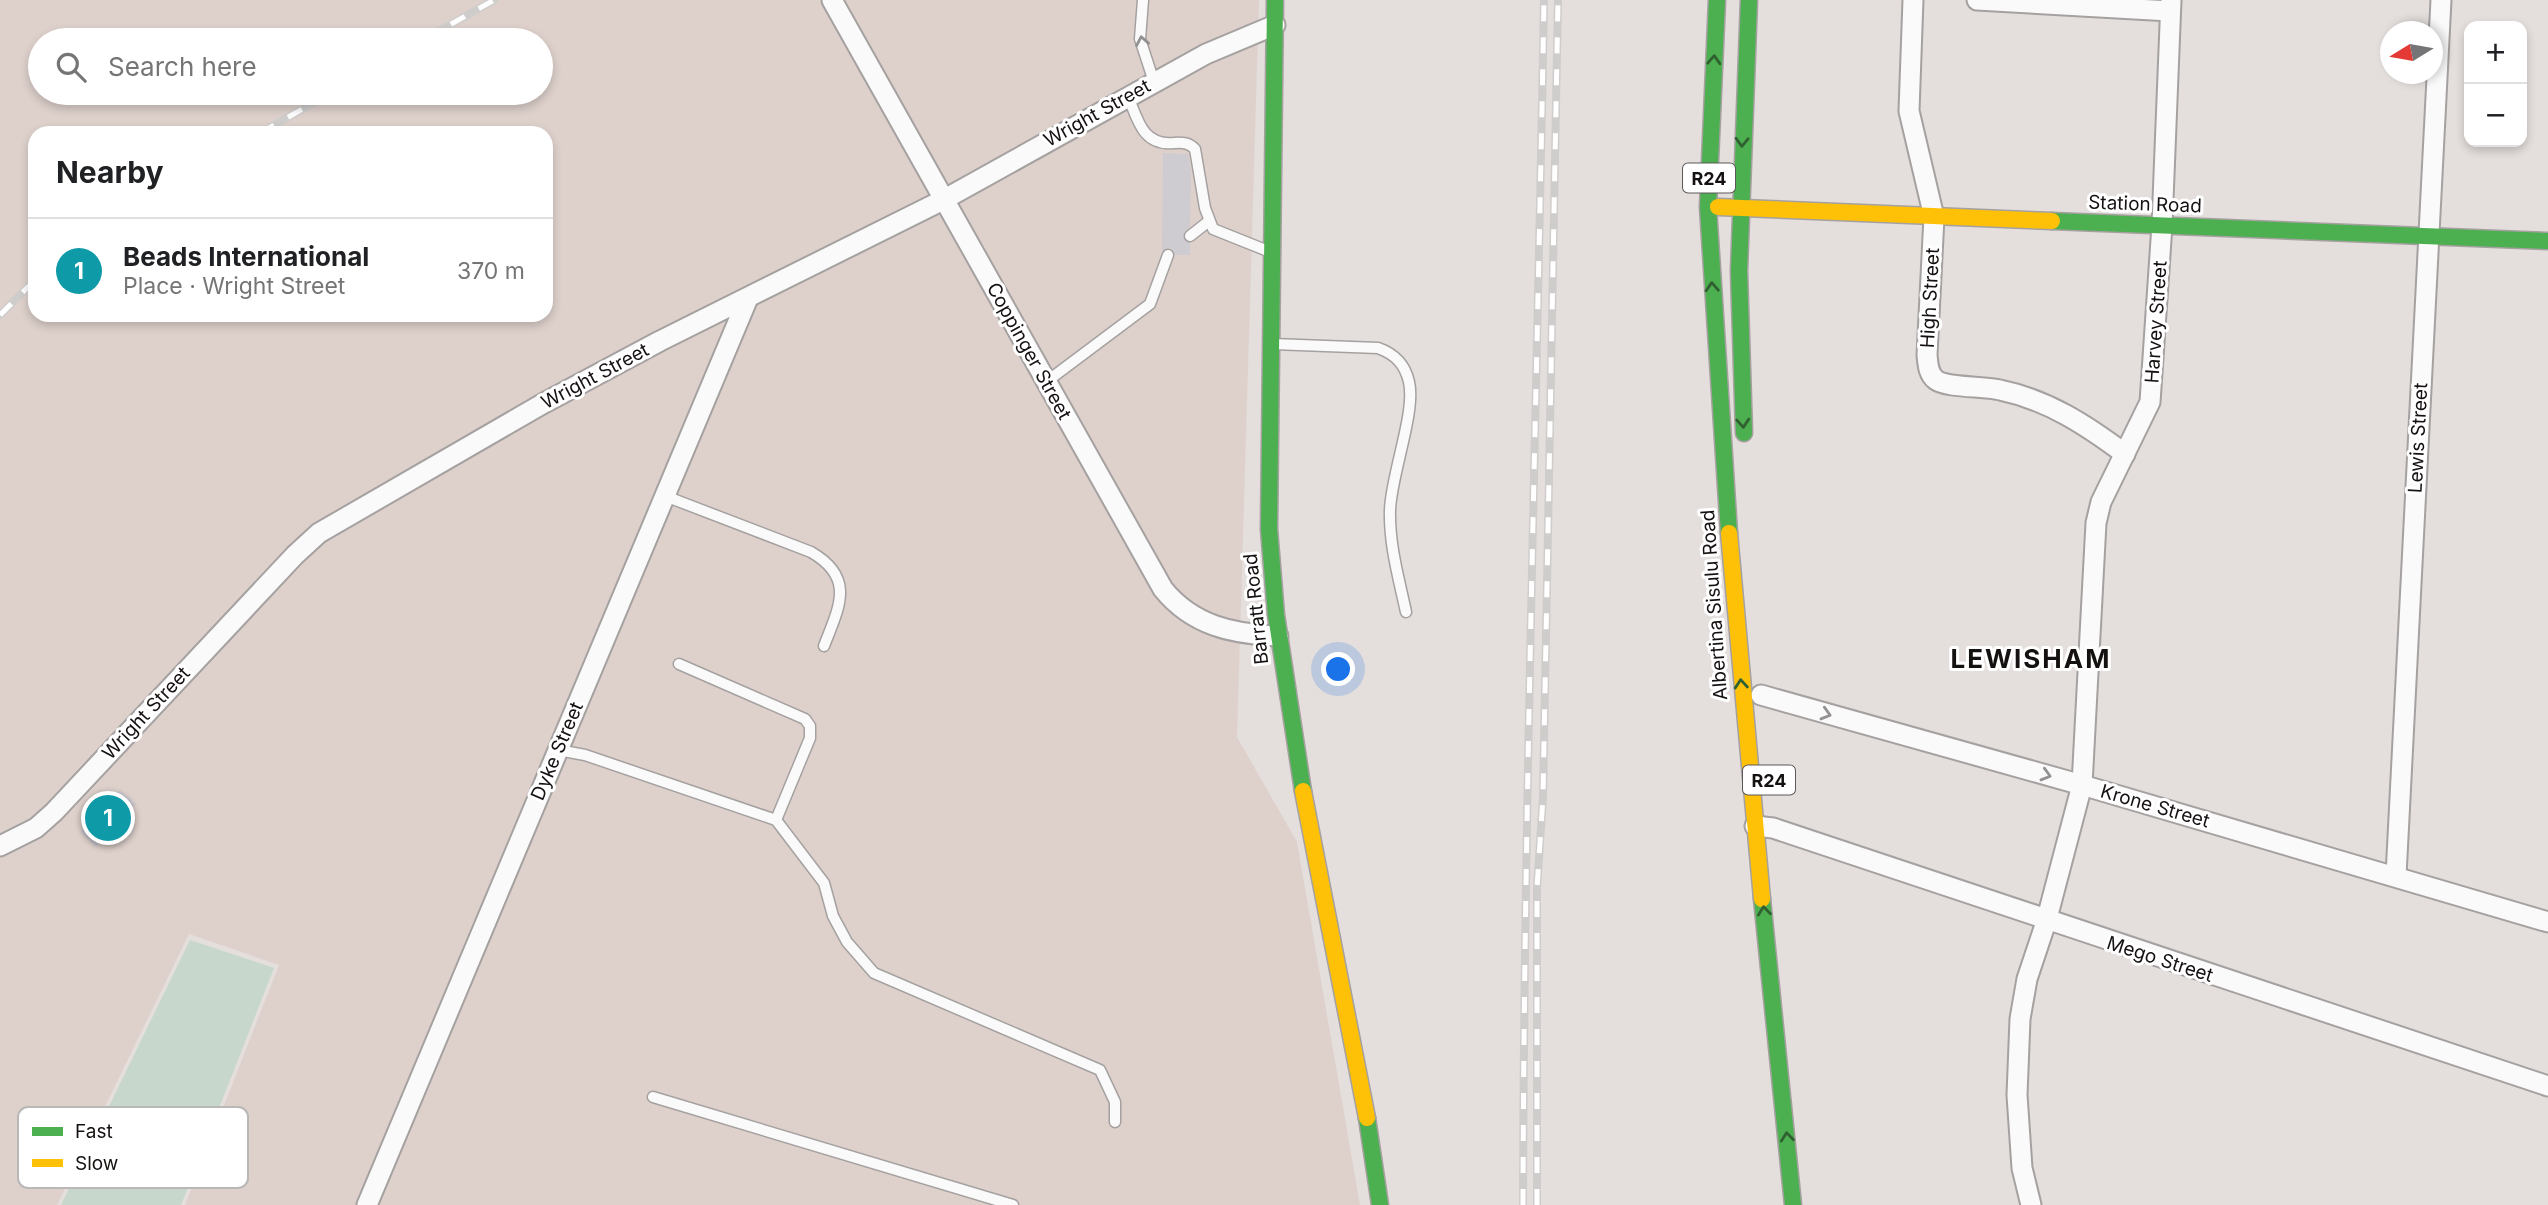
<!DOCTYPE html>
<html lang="en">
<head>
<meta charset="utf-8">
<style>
	body { margin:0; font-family:Inter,sans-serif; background:#f6f6f6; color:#202124 }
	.controls { position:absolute; right:21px; top:21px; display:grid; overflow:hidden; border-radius:14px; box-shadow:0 4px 10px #0003 }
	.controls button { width:63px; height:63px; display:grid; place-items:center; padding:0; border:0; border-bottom:2px solid #e0e0e0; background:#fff; color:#202124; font:35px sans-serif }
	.compass { position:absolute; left:2380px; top:21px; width:63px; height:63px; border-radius:50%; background:#fff; box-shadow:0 4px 10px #0003; rotate:259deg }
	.you { position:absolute; left:1339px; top:670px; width:24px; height:24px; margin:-18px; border:5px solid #fff; border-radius:50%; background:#1a73e8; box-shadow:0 0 0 10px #1a73e833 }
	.badge { display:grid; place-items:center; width:46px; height:46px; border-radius:50%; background:#2563eb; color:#fff; font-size:23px; font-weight:700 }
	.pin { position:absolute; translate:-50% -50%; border:4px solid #fff; box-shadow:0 2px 7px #0006 }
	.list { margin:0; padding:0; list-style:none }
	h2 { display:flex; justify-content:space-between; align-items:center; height:91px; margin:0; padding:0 28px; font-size:30px }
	h2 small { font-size:23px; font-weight:400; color:#757577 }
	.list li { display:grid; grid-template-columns:46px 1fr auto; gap:21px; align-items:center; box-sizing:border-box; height:105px; padding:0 28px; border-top:2px solid #e0e0e0 }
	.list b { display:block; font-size:26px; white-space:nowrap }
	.list p { margin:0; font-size:23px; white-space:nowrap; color:#757577 }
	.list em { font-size:23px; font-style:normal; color:#757577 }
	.icon { flex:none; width:38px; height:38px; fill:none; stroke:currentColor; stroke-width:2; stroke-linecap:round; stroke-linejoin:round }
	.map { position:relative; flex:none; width:2548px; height:1205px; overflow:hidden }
	.search { position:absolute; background:#fff; box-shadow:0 4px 10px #0003; left:28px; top:28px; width:525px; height:77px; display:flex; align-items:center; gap:18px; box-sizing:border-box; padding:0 24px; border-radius:38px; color:#757577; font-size:26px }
	.panel { position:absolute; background:#fff; box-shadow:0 4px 10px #0003; left:28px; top:126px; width:525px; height:196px; border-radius:21px }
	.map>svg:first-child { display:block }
	.built { fill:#ded1cc; fill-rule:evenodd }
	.green { fill:#c7d7cb }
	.building { fill:#cecbd1 }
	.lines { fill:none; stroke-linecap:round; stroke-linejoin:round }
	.lane-casing { stroke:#a5a1a0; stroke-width:13 }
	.street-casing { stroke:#a5a1a0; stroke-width:23 }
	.fast-casing { stroke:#a5a1a0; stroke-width:19 }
	.slow-casing { stroke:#a5a1a0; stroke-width:19 }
	.lane { stroke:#fbfafa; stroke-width:10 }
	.street { stroke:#fbfafa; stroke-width:19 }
	.fast { stroke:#4caf50; stroke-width:16 }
	.slow { stroke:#ffc107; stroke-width:16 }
	.rail-casing { stroke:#cfcdcc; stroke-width:8 }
	.rail { stroke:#fff; stroke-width:5; stroke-dasharray:16; stroke-linecap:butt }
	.oneway { stroke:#949191 }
	.oneway2 { stroke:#306030 }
	.labels { text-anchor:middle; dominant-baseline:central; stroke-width:6; stroke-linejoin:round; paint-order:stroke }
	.shield { fill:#fff; stroke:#5b5858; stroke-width:2 }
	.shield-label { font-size:18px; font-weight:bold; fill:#151110 }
	.street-label { font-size:19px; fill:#151110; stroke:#fff }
	.district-label { font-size:26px; font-weight:bold; letter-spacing:2px; fill:#151110; stroke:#fff }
	.key { fill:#fff; stroke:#b9b8b7; stroke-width:2 }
	.key-label { font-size:19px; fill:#151110 }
</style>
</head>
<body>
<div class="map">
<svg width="2548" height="1205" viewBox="0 0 2548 1205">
	<rect width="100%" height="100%" fill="#e4dedc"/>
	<path class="built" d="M0,0h1259l-22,737 60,105 63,363h-1175l94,-240 -90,-31 -132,271h-57zM40,40h501v53h-501zM35,133h511v182h-511z"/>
	<polygon class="green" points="190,940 274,968 181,1205 61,1205"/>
	<g class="building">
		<polygon points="1163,153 1188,154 1191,171 1190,226 1183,236 1190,243 1190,255 1175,255 1170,248 1162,251"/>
		<polygon points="120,790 136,804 96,847 80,832"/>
	</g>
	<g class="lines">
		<g class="lane-casing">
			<g id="lane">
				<polyline points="1143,0 1140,39 1154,82"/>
				<path d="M1128,96c10,25 15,50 46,47 9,-1 15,0 21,6l10,59 8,21 55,22"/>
				<polyline points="1190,236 1209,221"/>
				<path d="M1273,344l105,4c17,6 27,16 31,34 7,30 -18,93 -19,128 -1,35 9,69 16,102"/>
				<polyline points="1046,382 1150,304 1168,255"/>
				<path d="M665,496l146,56c45,26 28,55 13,94"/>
				<polyline points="679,664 805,719 810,726 810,738 776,820"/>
				<polyline points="558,750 585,755 776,820 824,883 833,916 847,942 874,973 1100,1070 1115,1102 1115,1122"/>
				<polyline points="653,1097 1013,1205"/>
			</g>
		</g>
		<g class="street-casing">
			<g id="street">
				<path d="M832,0l331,589c30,37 70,45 115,47"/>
				<path d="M1913,0l-4,111 25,106 -7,138c1,9 1,19 9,25 11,8 49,6 64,10 48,10 86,35 125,64"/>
				<polyline points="1977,0 2170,11"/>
				<polyline points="1761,695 2082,785 2548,922"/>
				<polyline points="1755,826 1773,828 2548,1086"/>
				<polyline points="0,846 36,828 54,812 295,555 319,533 544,403 660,341 943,200 1206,54 1275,25"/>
				<polyline points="2396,876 2441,0"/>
				<polyline points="367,1205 748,298"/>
				<polyline points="2031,1205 2022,1168 2017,1095 2020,1019 2027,979 2046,922 2082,785 2096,523 2101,502 2150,402 2162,225 2171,0"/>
			</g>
		</g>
		<g class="fast-casing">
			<g id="fast">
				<polyline points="1275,0 1269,529 1276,615 1303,791"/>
				<polyline points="1717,0 1708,207 1729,533"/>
				<polyline points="2052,221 2548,241"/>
				<polyline points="1744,433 1739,271 1749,0"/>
				<polyline points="1762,899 1793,1205"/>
				<polyline points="1367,1118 1380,1205"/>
			</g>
		</g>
		<g class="slow-casing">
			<g id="slow">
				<polyline points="1718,207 2052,221"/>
				<polyline points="1729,533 1762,899"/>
				<polyline points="1303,791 1367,1118"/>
			</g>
		</g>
		<use href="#lane" class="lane"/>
		<use href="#street" class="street"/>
		<use href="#fast" class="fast"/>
		<use href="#slow" class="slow"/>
		<g class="rail-casing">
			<g id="rail">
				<polyline points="423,40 494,0"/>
				<polyline points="260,133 331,93"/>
				<polyline points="0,315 35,280"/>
				<path d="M1523,1205c1,-402 14,-803 21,-1205"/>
				<polyline points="1537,1205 1537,888 1543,797 1558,0"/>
			</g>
		</g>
		<use href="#rail" class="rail"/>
	</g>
	<defs><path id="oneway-chevron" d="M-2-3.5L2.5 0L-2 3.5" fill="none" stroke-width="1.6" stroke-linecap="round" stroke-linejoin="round" transform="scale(1.75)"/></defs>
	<g class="oneway">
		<use href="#oneway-chevron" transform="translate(1142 41) rotate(-100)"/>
		<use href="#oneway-chevron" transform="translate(1826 714) rotate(16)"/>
		<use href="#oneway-chevron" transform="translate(2046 775) rotate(16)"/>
	</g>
	<g class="oneway2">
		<use href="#oneway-chevron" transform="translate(1714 60) rotate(-87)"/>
		<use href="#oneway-chevron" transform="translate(1742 142) rotate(92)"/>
		<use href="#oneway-chevron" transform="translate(1712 287) rotate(-93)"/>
		<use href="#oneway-chevron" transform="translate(1743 423) rotate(86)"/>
		<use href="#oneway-chevron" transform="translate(1741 684) rotate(-95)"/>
		<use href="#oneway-chevron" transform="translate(1764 911) rotate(-96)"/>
		<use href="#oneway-chevron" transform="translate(1787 1137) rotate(-96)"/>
	</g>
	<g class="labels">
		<g class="shield">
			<rect x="1683" y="163.5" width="52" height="29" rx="5"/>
			<rect x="1743" y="765.5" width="52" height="29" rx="5"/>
		</g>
		<g class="shield-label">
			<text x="1709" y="178">R24</text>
			<text x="1769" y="780">R24</text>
		</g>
		<g class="street-label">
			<text transform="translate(1097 113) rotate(-29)">Wright Street</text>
			<text transform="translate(2145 204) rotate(2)">Station Road</text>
			<text transform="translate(1930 298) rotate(-87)">High Street</text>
			<text transform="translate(2156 322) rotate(-86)">Harvey Street</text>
			<text transform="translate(1029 351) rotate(61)">Coppinger Street</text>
			<text transform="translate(595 376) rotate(-28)">Wright Street</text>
			<text transform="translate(2418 438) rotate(-87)">Lewis Street</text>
			<text transform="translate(1714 605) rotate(-94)">Albertina Sisulu Road</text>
			<text transform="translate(1256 609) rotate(-96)">Barratt Road</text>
			<text transform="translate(146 713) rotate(-47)">Wright Street</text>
			<text transform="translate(557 751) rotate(-67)">Dyke Street</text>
			<text transform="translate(2155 806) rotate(16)">Krone Street</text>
			<text transform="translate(2160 959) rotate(18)">Mego Street</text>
		</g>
		<g class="district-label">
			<text x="2031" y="658">LEWISHAM</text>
		</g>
	</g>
	<rect x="18" y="1107" width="230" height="81" rx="10" class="key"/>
	<rect x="32" y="1127" width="31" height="9" fill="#4caf50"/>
	<rect x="32" y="1159" width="31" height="8" fill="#ffc107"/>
	<g class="key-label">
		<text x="75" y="1138">Fast</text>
		<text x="75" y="1170">Slow</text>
	</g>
</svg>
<div class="controls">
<button>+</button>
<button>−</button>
</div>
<svg class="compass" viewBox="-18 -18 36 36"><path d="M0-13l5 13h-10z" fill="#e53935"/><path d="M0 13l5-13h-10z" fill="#757577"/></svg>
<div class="you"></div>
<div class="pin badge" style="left:108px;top:818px;background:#0f9aa8">1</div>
<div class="search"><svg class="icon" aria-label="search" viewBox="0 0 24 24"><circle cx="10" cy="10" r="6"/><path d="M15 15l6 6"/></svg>Search here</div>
<section class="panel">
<h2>Nearby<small></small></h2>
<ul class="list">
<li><span class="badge" style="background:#0f9aa8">1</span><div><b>Beads International</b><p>Place · Wright Street</p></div><em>370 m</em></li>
</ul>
</section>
</div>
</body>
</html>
